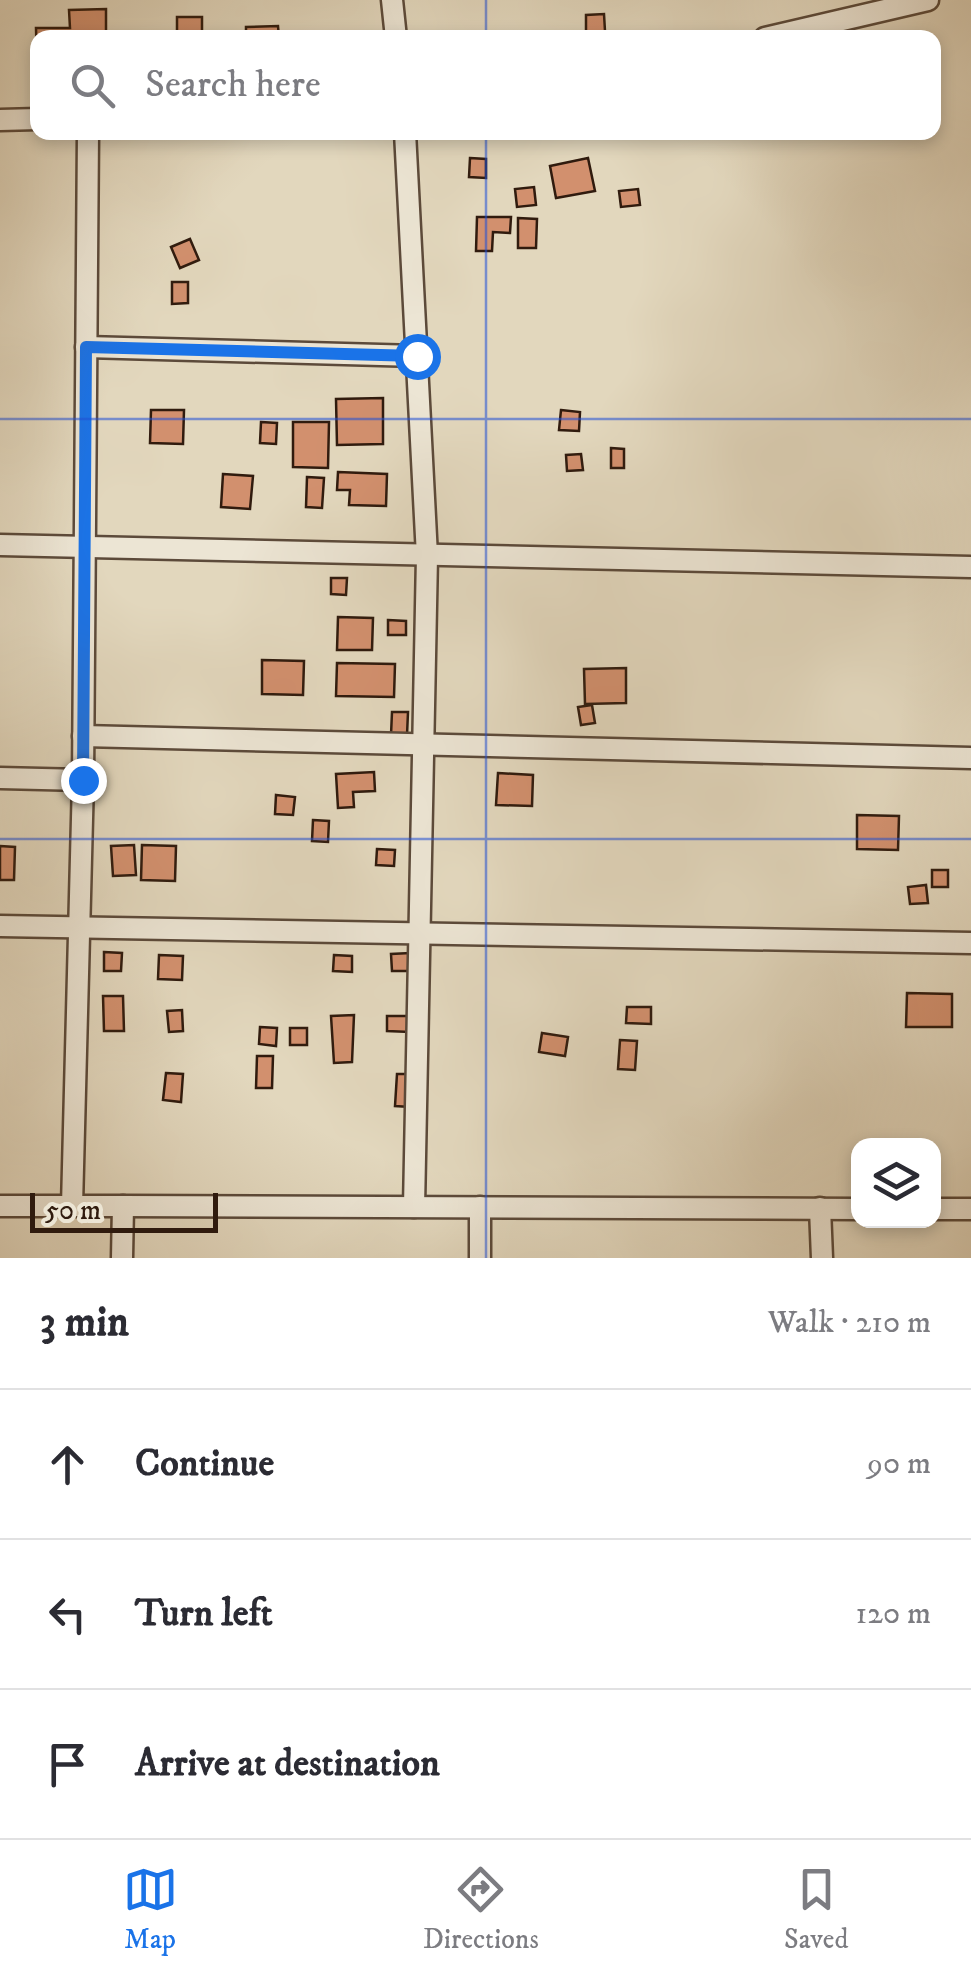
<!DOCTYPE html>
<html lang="en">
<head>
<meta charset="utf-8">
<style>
	body { margin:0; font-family:"IM FELL DW Pica",serif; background:#f2f2f3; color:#2b2b33 }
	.controls { position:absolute; right:30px; bottom:30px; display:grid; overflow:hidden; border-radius:20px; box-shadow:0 5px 15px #0003 }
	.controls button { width:90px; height:90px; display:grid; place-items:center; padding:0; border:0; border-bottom:2px solid #e1e1e2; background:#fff; color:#2b2b33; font:50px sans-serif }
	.scale { position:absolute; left:30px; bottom:25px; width:188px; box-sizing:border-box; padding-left:10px; border:5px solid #301b0e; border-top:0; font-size:28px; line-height:35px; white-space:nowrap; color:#301b0e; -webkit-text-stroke:8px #ece5d4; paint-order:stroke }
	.stop { position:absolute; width:30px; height:30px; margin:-22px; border:8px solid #1a73e8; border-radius:50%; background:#fff }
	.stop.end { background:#1a73e8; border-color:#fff; box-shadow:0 2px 10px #0008 }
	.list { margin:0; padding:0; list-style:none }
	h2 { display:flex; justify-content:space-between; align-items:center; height:130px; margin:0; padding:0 40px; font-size:42px }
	h2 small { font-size:32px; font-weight:400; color:#7c7c81 }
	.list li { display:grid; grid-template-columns:65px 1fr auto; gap:30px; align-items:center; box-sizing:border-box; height:150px; padding:0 40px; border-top:2px solid #e1e1e2 }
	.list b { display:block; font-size:38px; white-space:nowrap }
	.list em { font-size:32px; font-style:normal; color:#7c7c81 }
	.icon { flex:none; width:55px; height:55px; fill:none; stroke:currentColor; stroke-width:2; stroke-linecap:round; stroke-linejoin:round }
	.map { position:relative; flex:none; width:971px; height:1258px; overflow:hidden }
	.search { position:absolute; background:#fff; box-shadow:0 5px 15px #0003; left:30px; right:30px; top:30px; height:110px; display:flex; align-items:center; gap:25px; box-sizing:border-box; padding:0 35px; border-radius:20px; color:#7c7c81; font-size:38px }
	.sheet { height:580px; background:#fff }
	nav { display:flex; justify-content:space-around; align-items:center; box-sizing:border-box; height:140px; border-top:2px solid #e1e1e2; background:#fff; font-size:28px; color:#7c7c81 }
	nav a { display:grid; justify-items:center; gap:5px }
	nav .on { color:#1a73e8 }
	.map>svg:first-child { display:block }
	.building { fill:#d2906e; stroke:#301b0e; stroke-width:2.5 }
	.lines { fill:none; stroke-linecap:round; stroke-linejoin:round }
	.street-casing { stroke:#5c4a3a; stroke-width:25 }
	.street { stroke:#ece5d4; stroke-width:20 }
	.route { stroke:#1a73e8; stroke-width:12 }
	.grid { fill:none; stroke:#1d4ed8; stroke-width:2.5; stroke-opacity:0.55 }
</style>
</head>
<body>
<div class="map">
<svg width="971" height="1258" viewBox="0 0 971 1258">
	<rect width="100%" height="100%" fill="#e2d7bd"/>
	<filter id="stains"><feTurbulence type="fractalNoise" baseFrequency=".002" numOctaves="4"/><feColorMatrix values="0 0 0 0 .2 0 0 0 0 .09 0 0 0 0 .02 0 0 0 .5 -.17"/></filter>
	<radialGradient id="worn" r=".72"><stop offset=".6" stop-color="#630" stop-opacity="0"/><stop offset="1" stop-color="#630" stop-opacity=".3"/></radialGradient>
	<g class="building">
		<polygon points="106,9 106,38 38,38 37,67 36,28 70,28 69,10"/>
		<polygon points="604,14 605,31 586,32 586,15"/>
		<polygon points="177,17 202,17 202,35 177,36"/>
		<polygon points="278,26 279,38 246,38 246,27"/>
		<polygon points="470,158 486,159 486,178 469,177"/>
		<polygon points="588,158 595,191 556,198 550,166"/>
		<polygon points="534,187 536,205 517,207 515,189"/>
		<polygon points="638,189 640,205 621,207 619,191"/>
		<polygon points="477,217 511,217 510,233 493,232 492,251 476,251"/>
		<polygon points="518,218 537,219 536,248 518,248"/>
		<polygon points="190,239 199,260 180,268 171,247"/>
		<polygon points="172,282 188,282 188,303 172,304"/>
		<polygon points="383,398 383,444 337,445 336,399"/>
		<polygon points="151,410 184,410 183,444 150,443"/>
		<polygon points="561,410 580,412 579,431 559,430"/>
		<polygon points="261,422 277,423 276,444 260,443"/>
		<polygon points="293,422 329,422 328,468 293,467"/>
		<polygon points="611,448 624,449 624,468 611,468"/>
		<polygon points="581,454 583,470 567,471 566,455"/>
		<polygon points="338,472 387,474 386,506 349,505 350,490 337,490"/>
		<polygon points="223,474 253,476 250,509 221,507"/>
		<polygon points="307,477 324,478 322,508 306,507"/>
		<polygon points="331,578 347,578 346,595 331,594"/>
		<polygon points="338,617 373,618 372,650 337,650"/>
		<polygon points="388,620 406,621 406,635 388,635"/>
		<polygon points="262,660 304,661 303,695 262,694"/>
		<polygon points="337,663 395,664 394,697 336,696"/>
		<polygon points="626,668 626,703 585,704 584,669"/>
		<polygon points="592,705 595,723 581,725 578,707"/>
		<polygon points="392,712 408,712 407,735 391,735"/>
		<polygon points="374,772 375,791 353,792 354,807 338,808 336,774"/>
		<polygon points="498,773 533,775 532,806 496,805"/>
		<polygon points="276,795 295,797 293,815 275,814"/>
		<polygon points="857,815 899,816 898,850 857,849"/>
		<polygon points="313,820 329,821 328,842 312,841"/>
		<polygon points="134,845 136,875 113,876 111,846"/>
		<polygon points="142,845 176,846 175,881 141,880"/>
		<polygon points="0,846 15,847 14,880 0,880"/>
		<polygon points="377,849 395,850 394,866 376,865"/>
		<rect x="932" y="870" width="16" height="17"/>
		<polygon points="926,885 928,903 910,904 908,887"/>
		<polygon points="104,952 122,953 121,971 104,971"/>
		<polygon points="410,953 411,971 392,971 391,954"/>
		<polygon points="159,955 183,956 182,980 158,979"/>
		<polygon points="334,955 352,956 352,972 333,971"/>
		<polygon points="907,993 952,994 952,1027 906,1027"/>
		<polygon points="103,996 123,996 124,1031 104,1031"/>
		<polygon points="627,1007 651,1007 651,1024 626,1023"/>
		<polygon points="182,1010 183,1031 169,1032 167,1011"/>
		<polygon points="354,1015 352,1062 334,1063 331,1016"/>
		<polygon points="387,1016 411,1016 410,1032 387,1031"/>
		<polygon points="260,1027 277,1028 276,1046 259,1044"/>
		<rect x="290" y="1028" width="17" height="17"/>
		<polygon points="542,1033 568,1037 565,1056 539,1052"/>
		<polygon points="620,1040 637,1041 635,1070 618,1069"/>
		<polygon points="257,1056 273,1056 272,1088 256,1088"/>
		<polygon points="166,1073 183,1074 181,1102 163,1100"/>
		<polygon points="397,1074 412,1074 410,1107 395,1106"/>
	</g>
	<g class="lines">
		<g class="street-casing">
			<g id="street">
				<polyline points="392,0 396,38"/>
				<polyline points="765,38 928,0"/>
				<polyline points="0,120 38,119"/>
				<polyline points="405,132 427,556 414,1207"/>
				<polyline points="86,347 417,356"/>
				<polyline points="0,545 971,567"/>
				<polyline points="83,736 971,758"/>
				<polyline points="0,778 83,780 88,132"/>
				<polyline points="0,926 971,943"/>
				<polyline points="0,1206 123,1206 122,1258"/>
				<polyline points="72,1206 83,780"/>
				<polyline points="123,1206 858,1209"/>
				<polyline points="820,1208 822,1258"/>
				<polyline points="934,1209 971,1209"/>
				<polyline points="480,1258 480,1207"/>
			</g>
		</g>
		<use href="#street" class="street"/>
	</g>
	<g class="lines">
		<polyline class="route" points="83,780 86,347 417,356"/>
	</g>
	<path class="grid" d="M486,0v38M486,132v1126M0,419h971M0,839h971"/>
	<rect width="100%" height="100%" filter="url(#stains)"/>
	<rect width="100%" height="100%" fill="url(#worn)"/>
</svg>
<div class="controls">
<button><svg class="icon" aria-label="layers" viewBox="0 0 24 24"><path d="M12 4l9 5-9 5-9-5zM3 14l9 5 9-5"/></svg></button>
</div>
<div class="scale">50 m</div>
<div class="stop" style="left:417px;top:356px"></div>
<div class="stop end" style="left:83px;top:780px"></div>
<div class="search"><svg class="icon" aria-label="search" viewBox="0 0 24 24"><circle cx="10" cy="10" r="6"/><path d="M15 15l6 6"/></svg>Search here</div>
</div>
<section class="sheet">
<h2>3 min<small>Walk · 210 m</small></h2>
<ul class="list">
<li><svg class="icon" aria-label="ahead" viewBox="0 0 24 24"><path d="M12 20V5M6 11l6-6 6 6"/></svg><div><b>Continue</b></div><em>90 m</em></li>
<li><svg class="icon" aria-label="left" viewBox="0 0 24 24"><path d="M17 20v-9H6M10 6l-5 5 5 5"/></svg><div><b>Turn left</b></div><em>120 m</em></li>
<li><svg class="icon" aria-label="arrive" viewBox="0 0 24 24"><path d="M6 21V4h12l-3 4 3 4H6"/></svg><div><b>Arrive at destination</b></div></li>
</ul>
</section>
<nav>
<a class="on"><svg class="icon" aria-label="map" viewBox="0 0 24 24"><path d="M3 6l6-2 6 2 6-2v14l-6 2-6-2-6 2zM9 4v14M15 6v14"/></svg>Map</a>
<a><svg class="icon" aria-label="directions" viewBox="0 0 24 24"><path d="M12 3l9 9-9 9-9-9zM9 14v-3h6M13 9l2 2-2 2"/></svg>Directions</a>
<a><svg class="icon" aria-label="saved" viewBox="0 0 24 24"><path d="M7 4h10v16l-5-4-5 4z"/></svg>Saved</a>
</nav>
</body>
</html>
